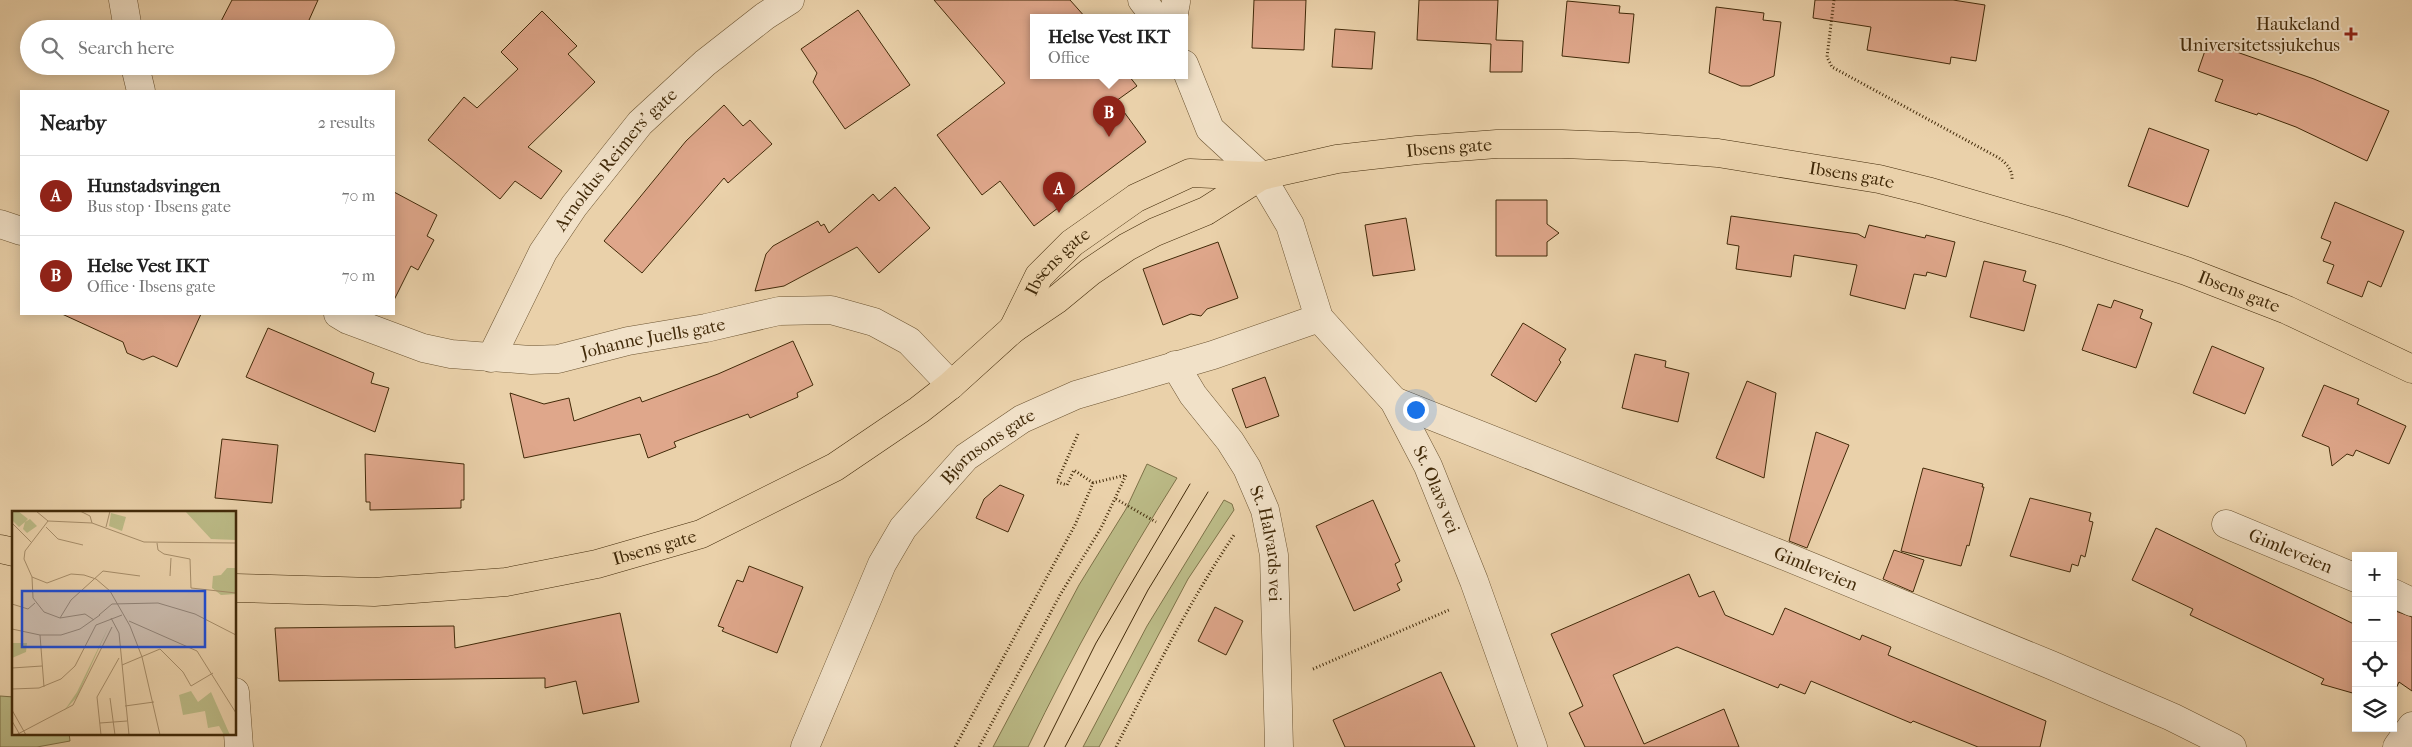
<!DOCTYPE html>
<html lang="en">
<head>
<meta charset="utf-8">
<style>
	body { margin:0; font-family:"IM FELL French Canon",serif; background:#f2f2f2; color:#222 }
	.controls { position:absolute; right:15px; bottom:15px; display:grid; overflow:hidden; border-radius:0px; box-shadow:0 2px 12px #0003 }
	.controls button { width:45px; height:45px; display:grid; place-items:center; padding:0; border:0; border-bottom:1px solid #e0e0e0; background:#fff; color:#222; font:25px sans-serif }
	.you { position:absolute; left:1415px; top:409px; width:18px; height:18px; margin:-12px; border:4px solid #fff; border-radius:50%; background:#1a73e8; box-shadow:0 0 0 8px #1a73e833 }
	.badge { display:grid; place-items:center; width:32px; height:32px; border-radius:50%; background:#8f2418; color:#fff; font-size:16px; font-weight:700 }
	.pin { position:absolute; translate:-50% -41px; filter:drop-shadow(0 1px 2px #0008) }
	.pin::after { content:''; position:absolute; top:26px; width:18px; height:15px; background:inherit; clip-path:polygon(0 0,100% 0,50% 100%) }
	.popup { position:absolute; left:1030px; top:14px; width:158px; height:65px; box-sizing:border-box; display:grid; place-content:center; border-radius:0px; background:#fff; filter:drop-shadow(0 1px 4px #0005); font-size:16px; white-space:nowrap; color:#767676 }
	.popup b { font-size:19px; color:#222 }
	.popup::after { content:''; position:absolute; left:50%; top:100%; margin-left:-10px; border:10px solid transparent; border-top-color:#fff }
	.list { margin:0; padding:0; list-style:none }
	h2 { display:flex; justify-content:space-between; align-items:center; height:65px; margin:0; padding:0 20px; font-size:21px }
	h2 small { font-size:16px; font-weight:400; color:#767676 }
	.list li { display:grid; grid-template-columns:32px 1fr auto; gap:15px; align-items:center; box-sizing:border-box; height:80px; padding:0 20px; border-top:1px solid #e0e0e0 }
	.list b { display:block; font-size:19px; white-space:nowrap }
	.list p { margin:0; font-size:16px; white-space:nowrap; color:#767676 }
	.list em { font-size:16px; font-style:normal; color:#767676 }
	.icon { flex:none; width:28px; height:28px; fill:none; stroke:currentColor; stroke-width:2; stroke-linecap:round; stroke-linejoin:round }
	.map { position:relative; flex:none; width:2412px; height:747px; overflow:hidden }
	.search { position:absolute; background:#fff; box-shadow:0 2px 12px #0003; left:20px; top:20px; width:375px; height:55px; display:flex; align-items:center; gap:12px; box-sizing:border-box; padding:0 18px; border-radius:28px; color:#767676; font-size:19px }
	.panel { position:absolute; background:#fff; box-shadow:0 2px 12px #0003; left:20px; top:90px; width:375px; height:225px; border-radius:0px }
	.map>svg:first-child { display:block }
	.green { fill:#bbba86; stroke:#7e7248 }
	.building { fill:#dfa78b; stroke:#422a09 }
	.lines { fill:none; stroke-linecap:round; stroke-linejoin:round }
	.minor-casing { stroke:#6c5431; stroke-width:29 }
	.major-casing { stroke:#422a09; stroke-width:29 }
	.path { stroke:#422a09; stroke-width:3; stroke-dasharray:1 2.5; stroke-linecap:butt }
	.minor { stroke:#f1e1c8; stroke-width:28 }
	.major { stroke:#ead1aa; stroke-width:28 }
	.tram { stroke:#422a09; stroke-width:1 }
	.poi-dot { fill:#8f2418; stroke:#f1e1c8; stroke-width:2 }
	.labels { text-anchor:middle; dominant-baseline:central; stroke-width:4; stroke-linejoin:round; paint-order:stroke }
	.poi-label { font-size:18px; fill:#422a09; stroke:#f1e1c8; text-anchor:end }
	.street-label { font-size:18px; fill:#422a09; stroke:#f1e1c8 }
	.inset-road { fill:none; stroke:#a78e6a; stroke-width:1 }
	.view { fill:#1d4ed8; fill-opacity:0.15; stroke:#1d4ed8; stroke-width:2.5 }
	.inset-edge { fill:none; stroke:#422a09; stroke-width:2.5 }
</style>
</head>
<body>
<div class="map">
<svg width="2412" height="747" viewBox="0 0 2412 747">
	<rect width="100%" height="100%" fill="#ead1aa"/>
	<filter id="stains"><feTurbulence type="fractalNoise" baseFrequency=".004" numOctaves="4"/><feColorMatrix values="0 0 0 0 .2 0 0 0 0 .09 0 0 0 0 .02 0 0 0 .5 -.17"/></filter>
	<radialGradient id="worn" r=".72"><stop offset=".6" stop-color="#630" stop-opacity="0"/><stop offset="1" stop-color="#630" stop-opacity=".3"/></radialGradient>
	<g class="green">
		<path d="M1147,464l30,14c-55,87 -104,176 -149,269h-35l86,-162 47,-76z"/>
		<polygon points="1224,500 1232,504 1234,510 1188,579 1099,747 1083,747 1147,626"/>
		<polygon points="0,696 14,697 14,733 69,733 70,741 37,747 0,747"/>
	</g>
	<g class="building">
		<polygon points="232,0 318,0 305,29 217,29"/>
		<polygon points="934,0 1070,0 1086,18 1034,18 1034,76 1129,76 1137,86 1116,101 1146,142 1034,226 1000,181 982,195 937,135 1005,83"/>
		<polygon points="1254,0 1306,0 1304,50 1252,48"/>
		<polygon points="1419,0 1498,0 1496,40 1523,41 1522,72 1490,72 1491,44 1417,40"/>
		<polygon points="1815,0 1953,0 1985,5 1976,61 1951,57 1950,64 1867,50 1871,27 1813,18"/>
		<polygon points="1567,1 1620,6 1619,13 1634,14 1629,63 1562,56"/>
		<polygon points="1716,7 1764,13 1763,20 1781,22 1774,76 1750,86 1741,86 1709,73"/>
		<polygon points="858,10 910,85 845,129 813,82 817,73 801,49"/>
		<polygon points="542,11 577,46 568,54 595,82 528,147 562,171 541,199 515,181 500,199 428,140 464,97 477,108 518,69 501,52"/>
		<polygon points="1335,29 1375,32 1372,69 1332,67"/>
		<polygon points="2208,42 2314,79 2389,111 2367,161 2296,127 2258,113 2257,115 2215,101 2223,80 2198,71"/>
		<polygon points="724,105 743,126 750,120 772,144 728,183 724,178 642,273 604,241 686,141"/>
		<polygon points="2149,128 2209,150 2188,207 2128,186"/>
		<polygon points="895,187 930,228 879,273 857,247 784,286 755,291 766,254 773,246 818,221 821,226 824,224 829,233 873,194 879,201"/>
		<polygon points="394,192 437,215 427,236 434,240 418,270 411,266 394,300"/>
		<polygon points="1496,200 1547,200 1547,224 1559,233 1547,242 1547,256 1496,256"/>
		<polygon points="2335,202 2404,231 2381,287 2368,281 2362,297 2327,283 2334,265 2323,261 2331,242 2321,238"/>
		<polygon points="1731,216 1858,234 1865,238 1869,225 1925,238 1926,235 1955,242 1946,277 1927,272 1926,276 1914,274 1905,309 1850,295 1857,265 1794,255 1791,277 1736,269 1739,246 1727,244"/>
		<polygon points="1406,218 1415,270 1373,276 1365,225"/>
		<polygon points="1218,242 1238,298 1207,309 1201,316 1191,314 1163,325 1143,269"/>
		<polygon points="1984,261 2026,271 2023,281 2036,285 2024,331 1970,317"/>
		<polygon points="2114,300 2143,310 2140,318 2152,323 2136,368 2082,350 2098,304 2111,308"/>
		<polygon points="62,314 201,314 177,367 153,356 143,360 127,353 123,342"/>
		<polygon points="1523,323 1566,349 1559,360 1561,362 1536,402 1491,375"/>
		<polygon points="268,328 374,373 371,383 389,388 375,432 246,377"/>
		<polygon points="793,341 813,385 797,393 798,397 750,418 748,414 674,442 676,447 648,458 640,434 524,458 510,393 544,404 569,398 574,421 640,397 642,402 718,374"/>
		<polygon points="2212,346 2264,368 2245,414 2193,393"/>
		<polygon points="1635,354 1666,361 1665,367 1689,373 1678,422 1622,408"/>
		<polygon points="1265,377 1279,416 1246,428 1232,389"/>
		<polygon points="1747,381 1776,393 1764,478 1716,458"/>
		<polygon points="2324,385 2359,399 2357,404 2406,426 2389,464 2356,450 2353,456 2347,454 2332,466 2329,447 2302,436"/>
		<polygon points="1816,432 1849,445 1807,548 1789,541"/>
		<polygon points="222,439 278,445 272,503 215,498"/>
		<polygon points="365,454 464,464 464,500 461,500 461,508 370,510 370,502 366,502"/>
		<polygon points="1923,468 1983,484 1982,487 1984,487 1969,546 1967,545 1961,566 1901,551"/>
		<polygon points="1000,485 1024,495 1008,532 976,518 984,499"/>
		<polygon points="2030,498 2091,513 2089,521 2093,522 2085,557 2081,555 2078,566 2072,564 2070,572 2010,556"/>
		<polygon points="1373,500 1400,561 1395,564 1402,581 1397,584 1400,590 1354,611 1316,526"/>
		<polygon points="2156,528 2356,625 2356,694 2321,684 2324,679 2190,615 2193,609 2132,580"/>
		<polygon points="1894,550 1924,560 1913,592 1883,579"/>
		<polygon points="749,566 803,587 777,653 722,631 724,628 718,626 737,580 743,582"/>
		<polygon points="1689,574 1699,597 1714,591 1725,615 1773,635 1785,608 1860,640 1862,635 1891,647 1888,655 2046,721 2040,747 1978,747 1913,721 1911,723 1811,681 1805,694 1780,684 1778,688 1677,647 1613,675 1644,744 1724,709 1739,747 1585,747 1569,713 1583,706 1551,634"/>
		<polygon points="1215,607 1243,621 1226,655 1198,641"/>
		<polygon points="2393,610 2412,617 2412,691 2399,682 2393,695"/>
		<polygon points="620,613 639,702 583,714 576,681 545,688 545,678 279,681 275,628 454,626 455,648"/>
		<polygon points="1441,672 1475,747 1345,747 1333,720"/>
	</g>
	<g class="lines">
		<g class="minor-casing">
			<g id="minor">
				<polyline points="123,0 128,29"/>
				<polyline points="1142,0 1156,18"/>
				<polyline points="1173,18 1176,2"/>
				<path id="s1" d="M1184,64l26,65 51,47 29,49 29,93 75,83 34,65 46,115 59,166"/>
				<polyline points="135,66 141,91"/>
				<polyline points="0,224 21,231"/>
				<path id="s2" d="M338,314l10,6 75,28 28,6 80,6 27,-1 70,-18 78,-13 73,-17 52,-1 43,12 35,19 42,44"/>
				<path id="s3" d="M491,358l52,-106 31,-46 66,-83 65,-60 60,-47 25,-16"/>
				<path id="s4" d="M1175,365l18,30 37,46 17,27 18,42 9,45 5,192"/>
				<path id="s5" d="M1394,401l386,153 271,111 121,52 60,30"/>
				<path id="s6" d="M2226,524l130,54"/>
				<polyline points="2393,593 2412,602"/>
				<polyline points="235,692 239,747"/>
				<path id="s7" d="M805,747l77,-183 21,-36 63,-71 56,-38 54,-24 137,-40 106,-37"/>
				<polyline points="2397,747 2412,726"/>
			</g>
		</g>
		<g class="major-casing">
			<g id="major">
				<path id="s8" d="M1013,329l26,-53 33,-33 64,-45 54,-25 71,3 76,-17 80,-9 80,-6h65l76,3 80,6 161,26 48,12 138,40 121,40 101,39 125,59"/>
				<polyline points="0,549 14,552"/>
				<path id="s9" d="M235,588l139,4 132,-10 91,-18 104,-30 134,-67 84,-57 32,-25 62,-56 43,-29 34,-28 37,-25 28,-15 51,-21 55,-35"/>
			</g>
		</g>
		<g class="path">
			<path d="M1834,0l-7,57 5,10 167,91c8,6 14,12 13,23"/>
			<polyline points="1078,434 1057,482 1067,485 1074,470 1093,483"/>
			<polyline points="1116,499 1156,522"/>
			<polyline points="1313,669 1449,610"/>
			<polyline points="955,747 1075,525 1093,483 1126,475"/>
			<polyline points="979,747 1060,595 1101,528 1126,475"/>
			<path d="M1116,747c37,-72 73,-145 118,-212"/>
		</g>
		<use href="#minor" class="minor"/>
		<use href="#major" class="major"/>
		<g class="tram">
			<polyline points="1044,747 1096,643 1190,484"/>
			<polyline points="1065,747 1148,590 1208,492"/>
		</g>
	</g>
	<path class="poi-dot" d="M2348.5 26.5h5v5h5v5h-5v5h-5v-5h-5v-5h5z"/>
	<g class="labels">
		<g class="poi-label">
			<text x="2340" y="24">Haukeland<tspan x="2340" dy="21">Universitetssjukehus</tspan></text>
		</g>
		<g class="street-label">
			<text stroke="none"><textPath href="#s8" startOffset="505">Ibsens gate</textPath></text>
			<text stroke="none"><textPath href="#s3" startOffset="236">Arnoldus Reimers' gate</textPath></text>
			<text stroke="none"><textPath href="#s8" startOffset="910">Ibsens gate</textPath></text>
			<text stroke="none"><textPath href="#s8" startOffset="82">Ibsens gate</textPath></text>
			<text stroke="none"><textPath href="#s8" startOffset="1315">Ibsens gate</textPath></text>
			<text stroke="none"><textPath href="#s2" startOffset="325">Johanne Juells gate</textPath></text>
			<text stroke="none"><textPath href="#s7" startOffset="359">Bjørnsons gate</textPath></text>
			<text stroke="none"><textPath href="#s1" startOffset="504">St. Olavs vei</textPath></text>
			<text stroke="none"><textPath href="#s4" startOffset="205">St. Halvards vei</textPath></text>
			<text stroke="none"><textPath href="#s9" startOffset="424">Ibsens gate</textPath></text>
			<text stroke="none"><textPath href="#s6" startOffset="70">Gimleveien</textPath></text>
			<text stroke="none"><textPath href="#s5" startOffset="454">Gimleveien</textPath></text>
		</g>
	</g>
	<g transform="translate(12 511)">
		<rect width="224" height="224" fill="#ead1aa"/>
		<path d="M6,0l10,8 -3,3 5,-3 7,7 -10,7 -4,-4 2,-7 -6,5 -7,-7v-8zM173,0h51v29l-25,-1zM99,2l15,4 -4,14 -13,-5zM215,57h9v26l-15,1 -9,-7 1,-12 8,-1zM97,115l-32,71 -13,14 13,-19zM0,132h15l-1,9 -14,6zM179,180l7,11 13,-10 19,43h-6l-5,-9 -11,2 -3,-17 -22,4 -4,-20z" fill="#bbba86"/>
		<path class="inset-road" d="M24,0l12,10 44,2 52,19 92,1M68,0l10,5 2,7M36,10l-23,30 -1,8 8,18 15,6 24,-9 13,1 12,4 14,12 20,35 12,31 18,78M0,12l19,19M34,16l12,12 25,6M94,16l4,-16M145,32l1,7 6,4 26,5 1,29 45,5M158,65l1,-18M20,66l1,21 11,14 16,6 25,-4 9,6M0,93l16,5 7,-6M87,104l13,-11 46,-1 37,11 41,21M48,107l11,-18 32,-29 37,5M99,107l8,15 10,102M117,110l68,30 39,62M0,118l28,6h21l19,-6 20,-14M28,124l4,52M110,154l38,-16 23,23 8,14 22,-13M0,157l30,-2M0,178l27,-1 22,-9 14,-13 21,-41 26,-10M98,187l5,37M113,195l29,-4M0,199l14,25M0,210l8,14M88,212l27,-2M4,224l57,-30 39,-78M89,224l-4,-38 22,-39"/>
		<path class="view" d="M10,80h183v56h-183z"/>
		<rect width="224" height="224" class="inset-edge"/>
	</g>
	<rect width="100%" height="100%" filter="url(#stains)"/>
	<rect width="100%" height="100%" fill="url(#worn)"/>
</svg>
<div class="controls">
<button>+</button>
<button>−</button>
<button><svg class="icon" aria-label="locate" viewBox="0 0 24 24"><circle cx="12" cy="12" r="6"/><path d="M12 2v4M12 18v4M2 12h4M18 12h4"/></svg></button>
<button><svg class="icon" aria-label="layers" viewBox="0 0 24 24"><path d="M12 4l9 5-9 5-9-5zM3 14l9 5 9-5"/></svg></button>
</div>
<div class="you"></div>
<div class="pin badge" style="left:1059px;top:213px">A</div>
<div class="pin badge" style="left:1109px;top:137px">B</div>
<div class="popup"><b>Helse Vest IKT</b>Office</div>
<div class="search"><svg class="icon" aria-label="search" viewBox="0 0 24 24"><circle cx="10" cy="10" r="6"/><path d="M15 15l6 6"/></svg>Search here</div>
<section class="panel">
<h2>Nearby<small>2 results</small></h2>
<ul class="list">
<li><span class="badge">A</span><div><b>Hunstadsvingen</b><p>Bus stop · Ibsens gate</p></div><em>70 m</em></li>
<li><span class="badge">B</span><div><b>Helse Vest IKT</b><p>Office · Ibsens gate</p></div><em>70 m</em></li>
</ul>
</section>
</div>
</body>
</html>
